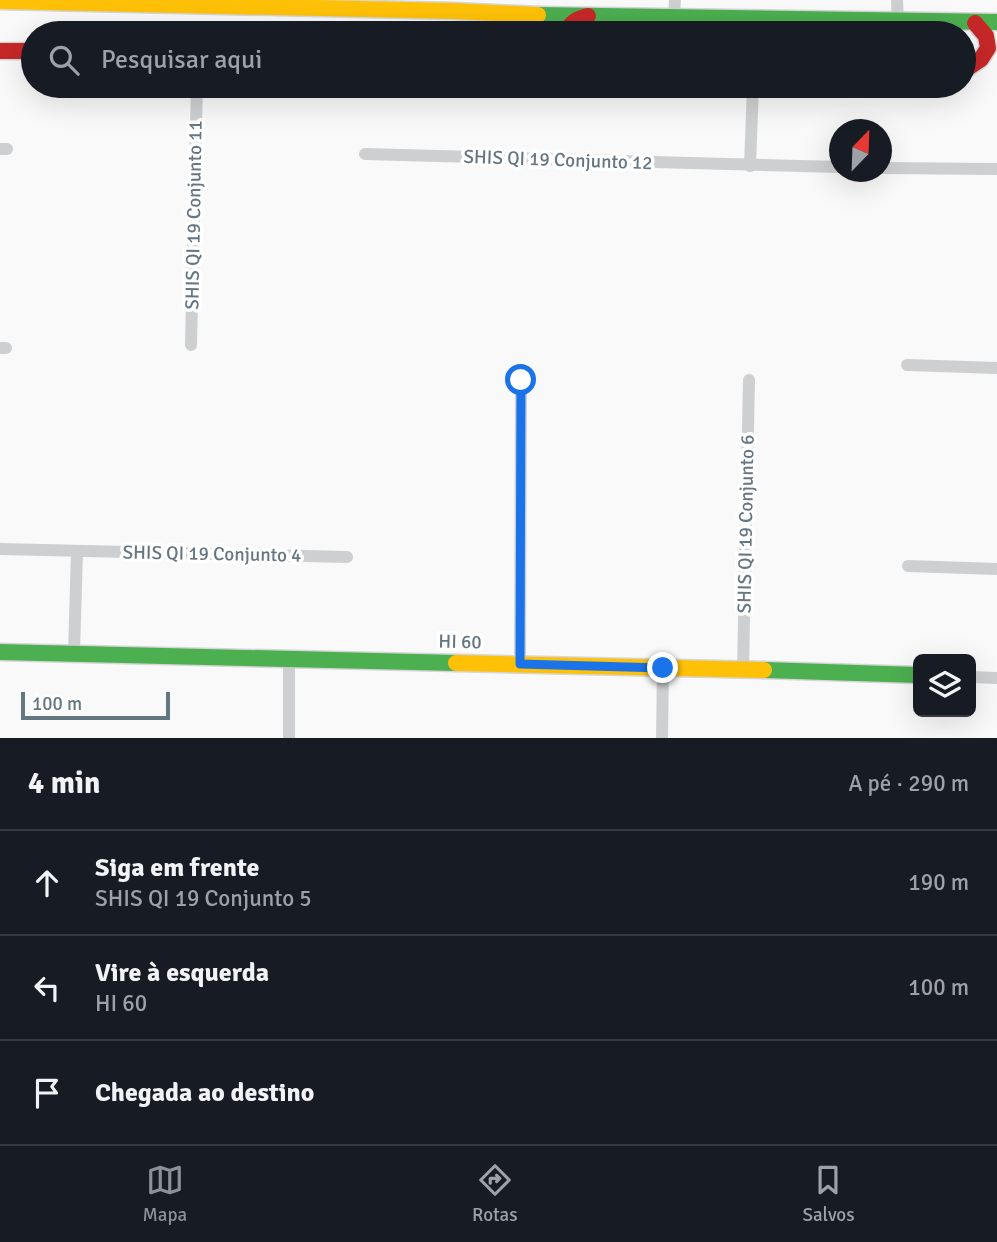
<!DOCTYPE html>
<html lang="pt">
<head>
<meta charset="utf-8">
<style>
	body { margin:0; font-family:Signika,sans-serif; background:#20242c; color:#f1f3f6 }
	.controls { position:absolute; right:21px; bottom:21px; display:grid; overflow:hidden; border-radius:10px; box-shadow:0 7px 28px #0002 }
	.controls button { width:63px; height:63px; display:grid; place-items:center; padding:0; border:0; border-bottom:2px solid #363941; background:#171b24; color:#f1f3f6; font:35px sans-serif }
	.compass { position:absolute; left:829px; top:119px; width:63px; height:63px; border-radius:50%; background:#171b24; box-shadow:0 7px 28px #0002; rotate:23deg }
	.scale { position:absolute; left:21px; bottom:18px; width:149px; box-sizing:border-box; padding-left:7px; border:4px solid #657683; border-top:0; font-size:19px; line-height:24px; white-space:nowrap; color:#657683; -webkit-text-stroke:5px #fff; paint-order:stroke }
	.stop { position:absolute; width:21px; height:21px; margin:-16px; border:5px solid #1a73e8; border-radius:50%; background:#fff }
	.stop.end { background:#1a73e8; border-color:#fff; box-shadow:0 2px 7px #0008 }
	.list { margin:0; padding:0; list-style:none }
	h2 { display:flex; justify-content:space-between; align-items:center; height:91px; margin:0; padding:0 28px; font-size:30px }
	h2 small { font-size:23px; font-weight:400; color:#9ea1a6 }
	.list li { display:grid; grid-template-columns:46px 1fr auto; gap:21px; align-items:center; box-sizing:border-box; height:105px; padding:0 28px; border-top:2px solid #363941 }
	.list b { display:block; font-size:26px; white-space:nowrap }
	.list p { margin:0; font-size:23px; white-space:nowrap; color:#9ea1a6 }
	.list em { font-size:23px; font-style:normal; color:#9ea1a6 }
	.icon { flex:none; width:38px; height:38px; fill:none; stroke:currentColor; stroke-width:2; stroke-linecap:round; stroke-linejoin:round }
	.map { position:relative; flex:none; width:997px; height:738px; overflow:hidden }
	.search { position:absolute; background:#171b24; box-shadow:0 7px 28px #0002; left:21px; right:21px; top:21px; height:77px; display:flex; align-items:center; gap:18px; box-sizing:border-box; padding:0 24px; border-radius:38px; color:#9ea1a6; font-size:26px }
	.sheet { height:406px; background:#171b24 }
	nav { display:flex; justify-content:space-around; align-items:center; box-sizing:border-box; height:98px; border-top:2px solid #363941; background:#171b24; font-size:19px; color:#9ea1a6 }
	nav a { display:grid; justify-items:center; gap:4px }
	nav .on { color:#8c9099 }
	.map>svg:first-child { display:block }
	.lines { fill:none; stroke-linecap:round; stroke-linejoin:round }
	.fast-casing { stroke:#d5d6d7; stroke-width:19 }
	.slow-casing { stroke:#d5d6d7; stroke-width:19 }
	.jam-casing { stroke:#d5d6d7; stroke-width:19 }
	.street { stroke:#cecfd0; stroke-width:12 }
	.fast { stroke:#4caf50; stroke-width:16 }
	.slow { stroke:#ffc107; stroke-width:16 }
	.jam { stroke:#c62828; stroke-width:16 }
	.route { stroke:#1a73e8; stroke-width:9 }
	.labels { text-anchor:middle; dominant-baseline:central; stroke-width:7; stroke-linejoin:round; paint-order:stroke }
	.street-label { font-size:19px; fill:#657683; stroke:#fff }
</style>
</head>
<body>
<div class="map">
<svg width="997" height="738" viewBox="0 0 997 738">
	<rect width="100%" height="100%" fill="#f9f9f9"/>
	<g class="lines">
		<g class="fast-casing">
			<g id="fast">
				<polyline points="538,15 997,22"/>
				<polyline points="0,652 456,663"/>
				<polyline points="764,670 918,675"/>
			</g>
		</g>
		<g class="slow-casing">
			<g id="slow">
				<polyline points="0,1 454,11 538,15"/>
				<polyline points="456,663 764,670"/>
			</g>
		</g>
		<g class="jam-casing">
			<g id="jam">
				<path d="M566,33c4,-11 11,-14 22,-17"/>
				<polyline points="0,51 33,51"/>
				<polyline points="966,69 981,59 988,48 986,36 975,23"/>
			</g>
		</g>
		<g class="street">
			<polyline points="897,0 898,22"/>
			<polyline points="674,17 675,0"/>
			<polyline points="0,149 7,149"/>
			<polyline points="365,154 839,167"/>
			<polyline points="750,166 753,86"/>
			<polyline points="881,168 997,169"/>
			<polyline points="191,345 197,86"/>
			<polyline points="0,348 6,348"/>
			<polyline points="907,365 997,368"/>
			<polyline points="0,549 347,557"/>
			<polyline points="908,566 997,569"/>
			<polyline points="74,653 77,552"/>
			<polyline points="520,664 521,380"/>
			<polyline points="743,669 749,380"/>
			<polyline points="971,677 997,678"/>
			<polyline points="289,738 289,660"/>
			<polyline points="662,738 663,668"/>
		</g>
		<use href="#fast" class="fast"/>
		<use href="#slow" class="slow"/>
		<use href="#jam" class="jam"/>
	</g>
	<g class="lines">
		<polyline class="route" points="521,380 520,664 663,668"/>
	</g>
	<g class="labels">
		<g class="street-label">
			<text transform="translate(558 160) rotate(2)">SHIS QI 19 Conjunto 12</text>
			<text transform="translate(194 215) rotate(-89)">SHIS QI 19 Conjunto 11</text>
			<text transform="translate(746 524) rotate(-89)">SHIS QI 19 Conjunto 6</text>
			<text transform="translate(212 554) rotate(1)">SHIS QI 19 Conjunto 4</text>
			<text transform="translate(460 642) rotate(1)">HI 60</text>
		</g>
	</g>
</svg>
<div class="controls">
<button><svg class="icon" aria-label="layers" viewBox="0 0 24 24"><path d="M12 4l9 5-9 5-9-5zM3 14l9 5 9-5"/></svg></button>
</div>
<svg class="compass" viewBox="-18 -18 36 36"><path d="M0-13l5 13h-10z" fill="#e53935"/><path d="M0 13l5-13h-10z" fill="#9ea1a6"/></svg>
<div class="scale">100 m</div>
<div class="stop" style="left:521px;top:380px"></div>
<div class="stop end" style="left:663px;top:668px"></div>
<div class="search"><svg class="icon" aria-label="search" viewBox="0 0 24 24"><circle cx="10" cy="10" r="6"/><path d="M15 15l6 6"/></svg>Pesquisar aqui</div>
</div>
<section class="sheet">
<h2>4 min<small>A pé · 290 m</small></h2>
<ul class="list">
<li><svg class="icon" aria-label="ahead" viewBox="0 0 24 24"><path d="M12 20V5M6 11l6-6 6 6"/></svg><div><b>Siga em frente</b><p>SHIS QI 19 Conjunto 5</p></div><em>190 m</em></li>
<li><svg class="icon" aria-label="left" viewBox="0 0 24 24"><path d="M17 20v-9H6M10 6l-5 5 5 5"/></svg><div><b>Vire à esquerda</b><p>HI 60</p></div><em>100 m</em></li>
<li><svg class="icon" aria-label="arrive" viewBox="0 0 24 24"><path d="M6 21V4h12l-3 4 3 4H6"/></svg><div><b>Chegada ao destino</b></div></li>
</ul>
</section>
<nav>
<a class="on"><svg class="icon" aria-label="map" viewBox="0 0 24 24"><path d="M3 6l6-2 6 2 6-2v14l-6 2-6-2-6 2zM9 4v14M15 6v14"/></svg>Mapa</a>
<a><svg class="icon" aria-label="directions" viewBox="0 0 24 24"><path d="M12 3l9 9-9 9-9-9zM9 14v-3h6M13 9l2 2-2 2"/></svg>Rotas</a>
<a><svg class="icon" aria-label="saved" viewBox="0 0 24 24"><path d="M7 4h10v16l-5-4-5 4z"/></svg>Salvos</a>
</nav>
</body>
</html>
